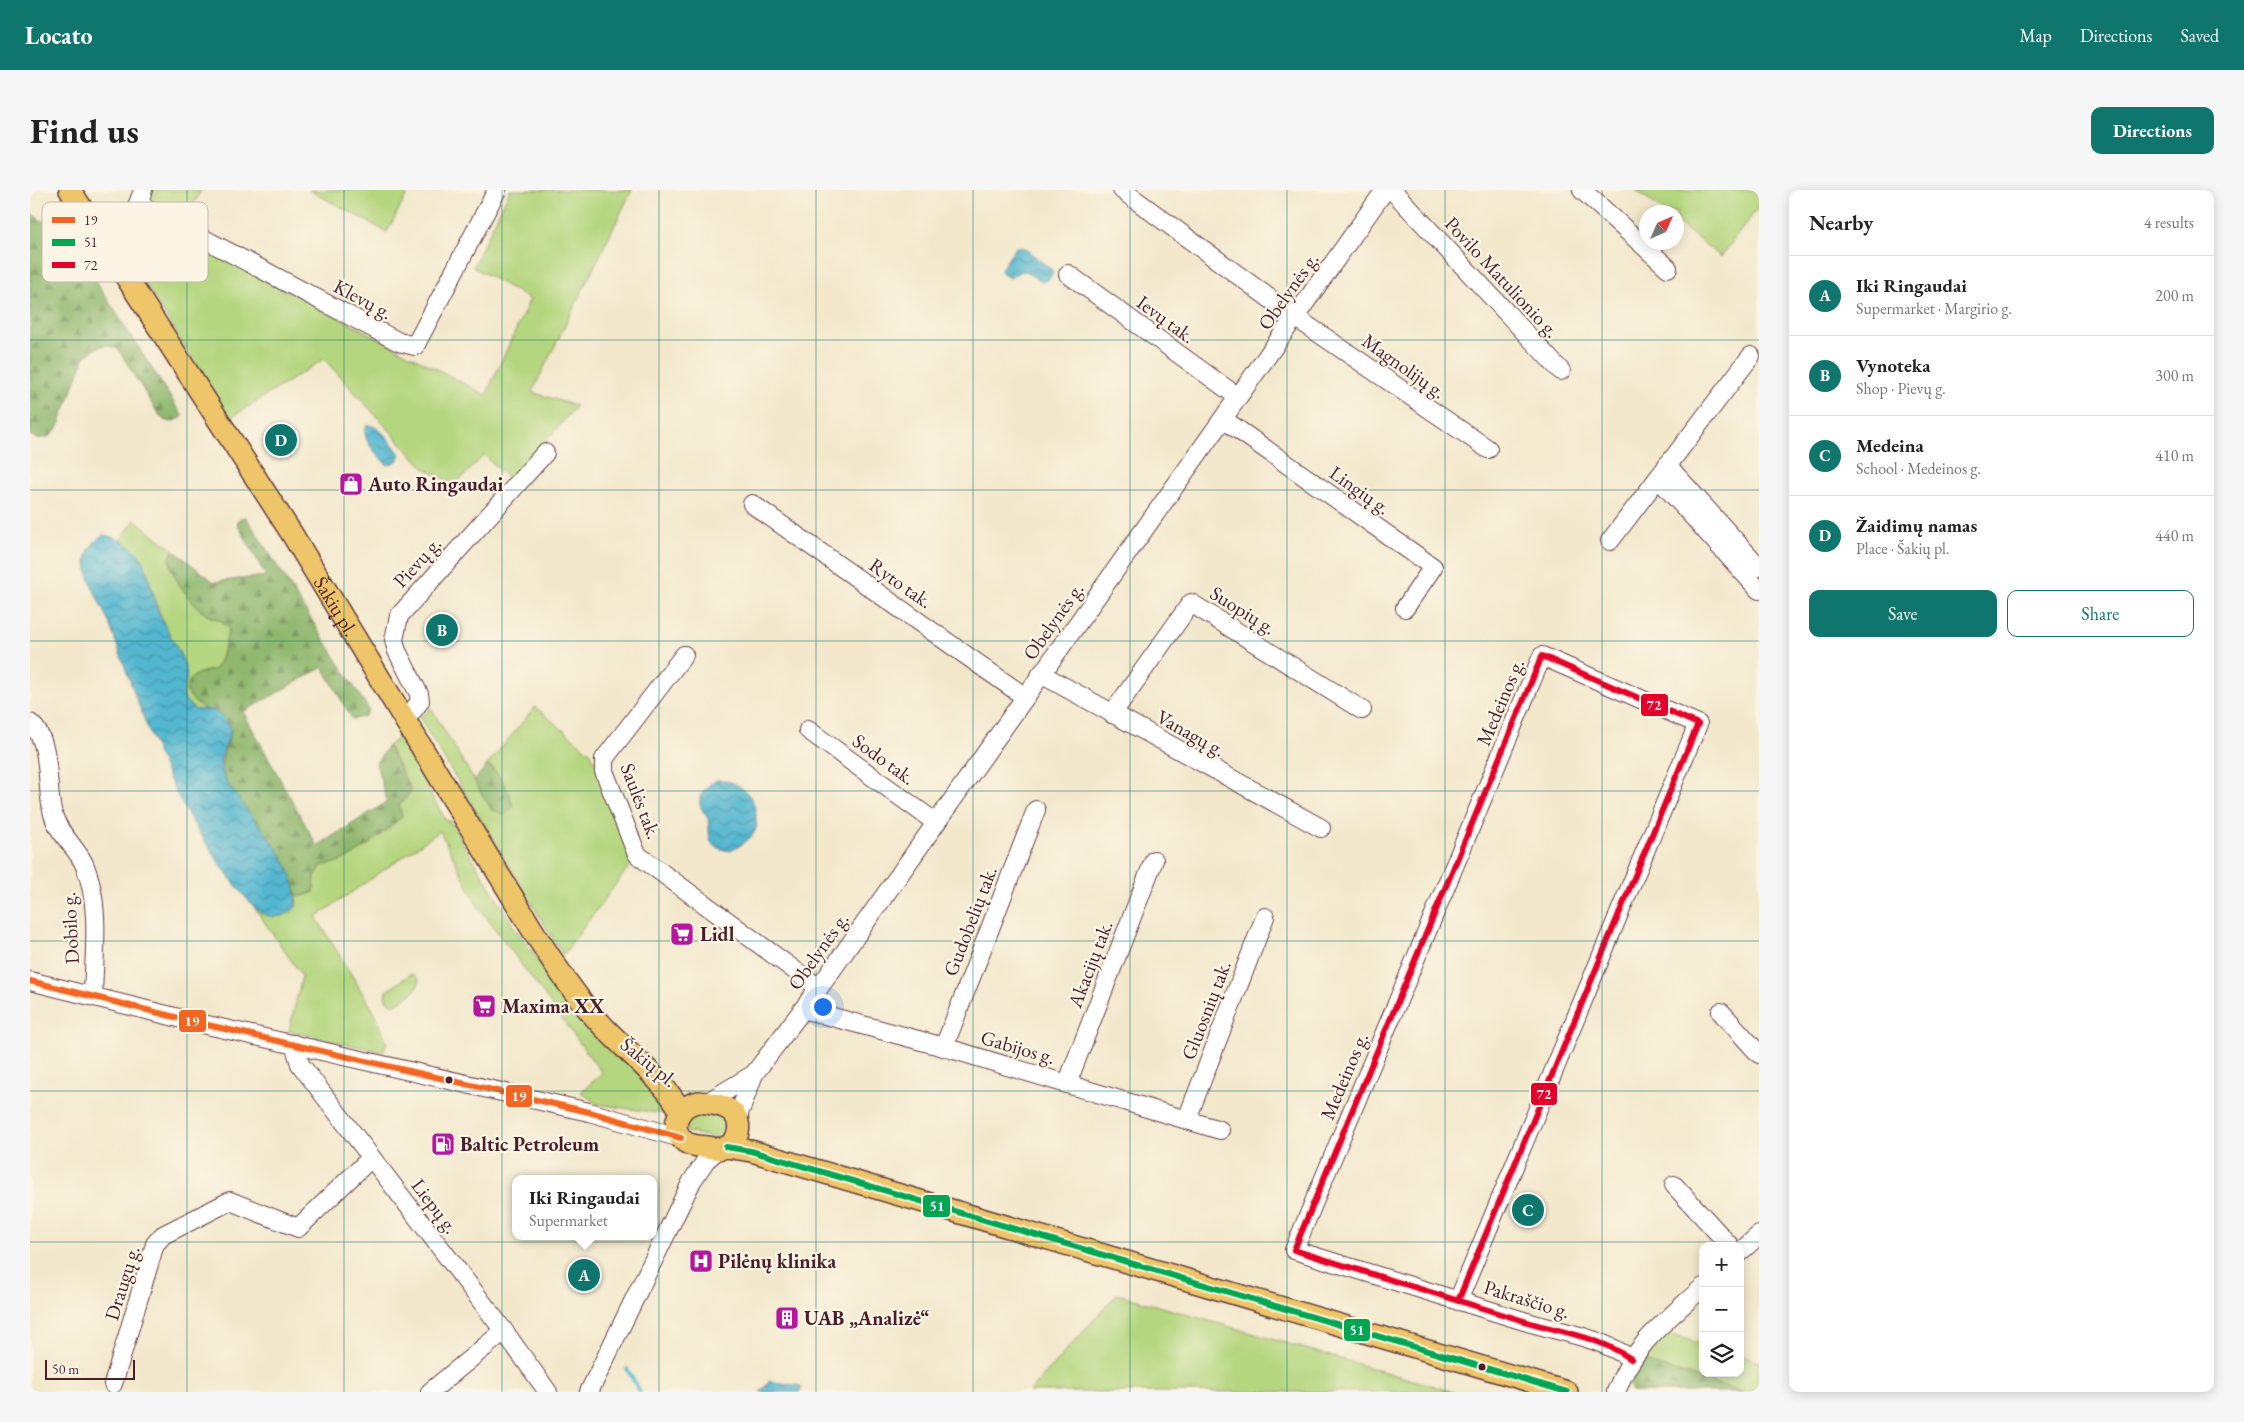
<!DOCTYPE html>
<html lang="en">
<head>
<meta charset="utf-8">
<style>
	body { margin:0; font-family:"EB Garamond",serif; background:#f6f6f6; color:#222 }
	.controls { position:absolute; right:15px; bottom:15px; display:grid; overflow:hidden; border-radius:10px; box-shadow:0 2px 12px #0003 }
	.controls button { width:45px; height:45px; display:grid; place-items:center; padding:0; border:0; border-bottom:1px solid #e0e0e0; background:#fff; color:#222; font:25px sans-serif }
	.compass { position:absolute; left:1609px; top:15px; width:45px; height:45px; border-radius:50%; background:#fff; box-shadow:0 2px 12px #0003; rotate:45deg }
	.scale { position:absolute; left:15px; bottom:12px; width:90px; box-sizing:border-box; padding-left:5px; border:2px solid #4a1f2b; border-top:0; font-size:14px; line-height:18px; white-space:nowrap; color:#4a1f2b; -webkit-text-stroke:4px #fcf5e5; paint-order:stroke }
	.you { position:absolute; left:792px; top:816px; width:18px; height:18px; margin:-12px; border:4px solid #fff; border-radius:50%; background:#1a73e8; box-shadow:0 0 0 8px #1a73e833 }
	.badge { display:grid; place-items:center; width:32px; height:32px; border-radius:50%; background:#0f766e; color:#fff; font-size:16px; font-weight:700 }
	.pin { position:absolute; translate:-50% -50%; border:2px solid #fff; box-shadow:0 1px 5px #0006 }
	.popup { position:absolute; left:482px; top:985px; width:145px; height:65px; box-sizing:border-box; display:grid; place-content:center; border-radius:10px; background:#fff; filter:drop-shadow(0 1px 4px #0005); font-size:16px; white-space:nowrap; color:#767676 }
	.popup b { font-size:19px; color:#222 }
	.popup::after { content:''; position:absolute; left:50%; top:100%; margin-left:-10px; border:10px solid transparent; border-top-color:#fff }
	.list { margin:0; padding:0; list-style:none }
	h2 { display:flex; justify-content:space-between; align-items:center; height:65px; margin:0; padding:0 20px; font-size:21px }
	h2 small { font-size:16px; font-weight:400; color:#767676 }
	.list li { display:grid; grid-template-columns:32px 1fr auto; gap:15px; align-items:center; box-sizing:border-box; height:80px; padding:0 20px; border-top:1px solid #e0e0e0 }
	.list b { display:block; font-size:19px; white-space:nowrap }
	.list p { margin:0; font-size:16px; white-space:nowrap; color:#767676 }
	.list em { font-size:16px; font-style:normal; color:#767676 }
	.actions { display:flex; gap:10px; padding:15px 20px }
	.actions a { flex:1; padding:11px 0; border:1px solid #0f766e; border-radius:10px; text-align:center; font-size:18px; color:#0f766e }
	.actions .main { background:#0f766e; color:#fff }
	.icon { flex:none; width:28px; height:28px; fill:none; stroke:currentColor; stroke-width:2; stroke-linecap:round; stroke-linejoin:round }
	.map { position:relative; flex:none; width:1729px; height:1202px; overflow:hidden; border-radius:10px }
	header { display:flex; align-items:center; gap:30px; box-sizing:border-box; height:70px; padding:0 25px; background:#0f766e; color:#fff }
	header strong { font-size:24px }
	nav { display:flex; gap:28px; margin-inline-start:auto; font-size:18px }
	.intro { display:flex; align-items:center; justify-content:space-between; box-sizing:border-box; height:120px; padding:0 30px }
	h1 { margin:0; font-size:35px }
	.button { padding:12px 22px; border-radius:10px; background:#0f766e; color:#fff; font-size:18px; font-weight:700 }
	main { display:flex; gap:30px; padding:0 30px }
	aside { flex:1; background:#fff; border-radius:10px; box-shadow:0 2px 12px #0003 }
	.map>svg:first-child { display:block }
	.green { fill:#b4d67e; stroke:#7f7a54 }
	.forest { fill:url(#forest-firs); stroke:#6c6b4c }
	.water { fill:url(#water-waves); stroke:#4e6b7e }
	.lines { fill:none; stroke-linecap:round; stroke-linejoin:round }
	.stream { stroke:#52b7d0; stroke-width:4 }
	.minor-casing { stroke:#633d43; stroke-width:20 }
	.major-casing { stroke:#633d43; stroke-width:24 }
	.minor { stroke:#fff; stroke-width:18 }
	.major { stroke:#eec569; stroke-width:21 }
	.bus-1-casing { stroke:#fcf5e5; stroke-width:10 }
	.bus-2-casing { stroke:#fcf5e5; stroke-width:10 }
	.bus-3-casing { stroke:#fcf5e5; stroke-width:10 }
	.bus-1 { stroke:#f26522; stroke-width:6 }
	.bus-2 { stroke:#00a651; stroke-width:6 }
	.bus-3 { stroke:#e4002b; stroke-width:6 }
	.grid { fill:none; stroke:#0f766e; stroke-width:1; stroke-opacity:0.55 }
	.bus-dot { fill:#4a1f2b; stroke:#fcf5e5; stroke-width:2 }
	.labels { text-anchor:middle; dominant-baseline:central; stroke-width:4.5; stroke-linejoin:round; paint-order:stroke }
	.street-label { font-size:20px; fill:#4a1f2b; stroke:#fcf5e5 }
	.poi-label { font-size:20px; font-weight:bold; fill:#4a1f2b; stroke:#fcf5e5; text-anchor:start }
	.key { fill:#fcf5e5; stroke:#c7b5ad; stroke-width:1 }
	.key-label { font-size:14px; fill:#4a1f2b }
	.line-badge { stroke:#fcf5e5; stroke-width:2 }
	.badge-label { font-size:14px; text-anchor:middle; font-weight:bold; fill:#fff }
</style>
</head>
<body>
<header>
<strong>Locato</strong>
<nav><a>Map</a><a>Directions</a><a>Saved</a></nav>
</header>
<div class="intro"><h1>Find us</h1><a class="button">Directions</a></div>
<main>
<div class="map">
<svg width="1729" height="1202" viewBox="0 0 1729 1202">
	<defs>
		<pattern id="forest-firs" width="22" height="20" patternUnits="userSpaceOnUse" patternTransform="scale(1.25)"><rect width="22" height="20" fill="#8fb76d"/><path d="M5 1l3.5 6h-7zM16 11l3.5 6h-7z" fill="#77945a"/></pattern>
		<pattern id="water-waves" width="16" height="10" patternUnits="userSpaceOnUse" patternTransform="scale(1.25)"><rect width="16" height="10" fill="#52b7d0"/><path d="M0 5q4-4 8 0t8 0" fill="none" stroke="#4694a9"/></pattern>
	</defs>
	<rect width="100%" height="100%" fill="#fcf5e5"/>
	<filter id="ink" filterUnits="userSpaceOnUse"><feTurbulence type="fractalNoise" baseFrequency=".02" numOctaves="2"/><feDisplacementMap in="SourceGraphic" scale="10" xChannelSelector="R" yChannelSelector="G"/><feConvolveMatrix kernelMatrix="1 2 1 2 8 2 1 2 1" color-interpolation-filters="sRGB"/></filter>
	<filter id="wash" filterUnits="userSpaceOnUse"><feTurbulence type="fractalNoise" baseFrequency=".0096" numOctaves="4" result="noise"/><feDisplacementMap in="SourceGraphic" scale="20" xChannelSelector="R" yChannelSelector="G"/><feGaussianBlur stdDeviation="1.12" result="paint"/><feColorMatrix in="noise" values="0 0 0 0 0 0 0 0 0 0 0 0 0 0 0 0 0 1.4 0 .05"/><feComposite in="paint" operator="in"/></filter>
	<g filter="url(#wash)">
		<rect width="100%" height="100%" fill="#f3e8cc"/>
		<g class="green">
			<polygon points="118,0 171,0 149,44 456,205 500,109 443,77 480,0 602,0 502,202 546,216 482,292 454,265 425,295 394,278 294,169 200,228 98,67 96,50"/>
			<polygon points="279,0 379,0 357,42"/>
			<polygon points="1606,0 1729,0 1729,16 1691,67 1647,32 1646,22 1635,22"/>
			<path d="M105,330l38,30c-1,3 -3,8 -3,11 1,16 24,46 37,54 11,6 14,3 22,14l-8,30 -6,11c-16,3 -27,4 -28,22l9,11 11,6 -11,1c-11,-7 -14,-12 -12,-25l-42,-126 -22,-19z"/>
			<polygon points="505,517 561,563 604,670 533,765 392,532 392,526 401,518 462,620 463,578 457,575"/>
			<path d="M371,546l13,18 13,34 19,33h4l65,108 61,80 93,92 -1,10 -4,3 -67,-10 -16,-12 21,-19 -124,-167 -38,-75 -124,86 57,93 14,32 -4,10 -94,-21 13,-55 -48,-69c15,11 28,14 42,0l1,-12 5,1 12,-4 1,-16 7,-11 85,-67 4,-8 -23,-44z"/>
			<path d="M381,784c22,8 -8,27 -18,31l-6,-4 -2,-6 3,-5z"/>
			<polygon points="661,921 692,925 698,930 698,945 690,949 657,942 654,928"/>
			<polygon points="1087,1104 1424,1202 999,1202"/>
			<polygon points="1635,1143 1673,1154 1673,1183 1710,1183 1710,1165 1729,1171 1729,1202 1712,1202 1609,1170"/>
		</g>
		<g class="forest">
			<polygon points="0,23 37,46 153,227 142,232 134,230 127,222 88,159 76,155 66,158 55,166 29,235 21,246 8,249 0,245"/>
			<path d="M216,327l123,193 -5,7 -12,2 -29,-52 -80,45 74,134 70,-44 -11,-39 12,-17 23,44 -12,15 3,12c-22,17 -51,48 -80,48l-7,11 -1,16 -12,4 -5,-1 -9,-27 -62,-86c-10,-25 1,-30 5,-53 -11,-23 -21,-13 -36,-27 -3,-2 -6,-7 -8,-10 1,-18 12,-19 28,-23l6,-10 8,-30c-8,-11 -11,-8 -22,-14 -13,-8 -36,-38 -37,-54 0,-3 2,-8 3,-11l41,32 52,-6 -29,-53 3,-5z"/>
			<path d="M457,575c14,8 23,28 26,42l-8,8 -13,-5 -18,-29z"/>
			<polygon points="1609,1170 1712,1202 1602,1202 1599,1193"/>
		</g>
		<g class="water">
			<polygon points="986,57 994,58 1022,80 1023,83 1018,90 1012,92 995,81 989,82 980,88 973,84 971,79"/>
			<path d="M337,235c13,0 25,19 33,29l-3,7 -9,4 -4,-3c-7,-9 -25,-24 -17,-37z"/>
			<path d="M74,345c14,3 30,11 38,24 8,15 9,35 16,52 6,16 25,43 28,59 4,18 -13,25 10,40 17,-2 27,3 35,19 -2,13 -13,26 -10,40 2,10 9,18 15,26 23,34 63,67 60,112 -9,9 -18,12 -31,8 -20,-8 -78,-99 -89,-122 -27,-54 -46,-113 -67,-170 -7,-18 -22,-41 -23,-60 0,-12 8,-23 18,-28z"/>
			<path d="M687,590c22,0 40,16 39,39 0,3 1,9 -1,12 -4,9 -16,15 -24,20 -22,-3 -22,-9 -22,-29 -1,-4 -4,-8 -6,-11 -9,-14 2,-24 14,-31z"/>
			<polygon points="739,1191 771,1196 772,1197 769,1202 730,1202"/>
		</g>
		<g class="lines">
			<polyline class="stream" points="597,1179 610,1202"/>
		</g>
	</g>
	<g filter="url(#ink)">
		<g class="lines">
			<g class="minor-casing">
				<g id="minor">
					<polyline points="1092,0 1265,127 1458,259"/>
					<polyline points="1362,0 1531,181"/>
					<polyline points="1552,0 1638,78"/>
					<polyline points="108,14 369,152 385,156 467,0"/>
					<polyline points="80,62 108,14 113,0"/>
					<polyline points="1038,84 1208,207"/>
					<polyline points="1193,229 1403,377 1375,418"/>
					<polyline points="1637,275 1729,377"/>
					<polyline points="1628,288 1729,400"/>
					<polyline points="722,314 995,507"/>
					<polyline points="1580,351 1721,166"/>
					<polyline points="654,465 574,569 574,581 606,662 609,666 789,798"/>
					<polyline points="1011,484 1291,638"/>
					<polyline points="1082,524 1161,413 1332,520"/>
					<polyline points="373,527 382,522 390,511 389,504 367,461 364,450 369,426 515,263"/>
					<path d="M0,533c23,18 15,65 23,91 5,20 24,33 32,52 16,40 9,88 8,130"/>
					<polyline points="778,540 905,632"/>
					<polyline points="0,791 173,834 559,922 651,948"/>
					<polyline points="773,819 914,857 1190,940"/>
					<polyline points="1691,822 1729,864"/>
					<polyline points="264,854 270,874 474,1141 518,1202"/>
					<polyline points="914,857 1006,620"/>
					<polyline points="1037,894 1124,670"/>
					<polyline points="676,913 724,884"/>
					<polyline points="707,929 724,884 789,798 1355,0"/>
					<polyline points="1157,929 1235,727"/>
					<polyline points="1644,995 1700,1056"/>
					<polyline points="1710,1062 1729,1045"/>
					<path d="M1428,1111l240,-577 -156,-68 -248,594c77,24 153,47 230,71 36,11 76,16 107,38"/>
					<polyline points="83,1194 125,1054 133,1045 200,1011 268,1038 341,968"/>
					<polyline points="400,1202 474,1141"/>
					<polyline points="559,1202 662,991 676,970 689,959"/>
					<path d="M1586,1202c18,-49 50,-71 87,-105"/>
				</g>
			</g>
			<g class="major-casing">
				<g id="major">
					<path id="s1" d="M40,0l222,344 243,400c20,31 40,62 66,90 21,23 68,61 79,87"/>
					<path d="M668,912c10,1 21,2 30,7 15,8 14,31 -2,38 -6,3 -12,1 -19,0 -7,-1 -16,-1 -22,-5 -18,-14 -6,-37 13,-40z"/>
					<polyline points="696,957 721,961 1537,1202"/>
				</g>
			</g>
			<use href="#minor" class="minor"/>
			<use href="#major" class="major"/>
			<g class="bus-1-casing">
				<polyline id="bus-1" points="0,791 173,834 559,922 651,948"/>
			</g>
			<g class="bus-2-casing">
				<polyline id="bus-2" points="696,957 721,961 1537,1202"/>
			</g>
			<g class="bus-3-casing">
				<path id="bus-3" d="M1428,1111l240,-577 -156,-68 -248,594c77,24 153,47 230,71 36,11 76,16 107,38"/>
			</g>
			<use href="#bus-1" class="bus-1"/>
			<use href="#bus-2" class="bus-2"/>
			<use href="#bus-3" class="bus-3"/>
		</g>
	</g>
	<path class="grid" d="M157,0v1202M314,0v1202M472,0v1202M629,0v1202M786,0v1202M943,0v1202M1100,0v1202M1257,0v1202M1415,0v1202M1572,0v1202M0,150h1729M0,300h1729M0,451h1729M0,601h1729M0,751h1729M0,901h1729M0,1052h1729"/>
	<defs>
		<g id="shop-square" transform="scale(1.25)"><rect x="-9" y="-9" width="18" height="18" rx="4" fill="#b5179e" stroke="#fcf5e5"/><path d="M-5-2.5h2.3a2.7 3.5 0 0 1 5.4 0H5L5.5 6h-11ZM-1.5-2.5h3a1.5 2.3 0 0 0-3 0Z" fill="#fff"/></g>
		<g id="supermarket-square" transform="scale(1.25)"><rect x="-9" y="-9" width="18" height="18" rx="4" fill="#b5179e" stroke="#fcf5e5"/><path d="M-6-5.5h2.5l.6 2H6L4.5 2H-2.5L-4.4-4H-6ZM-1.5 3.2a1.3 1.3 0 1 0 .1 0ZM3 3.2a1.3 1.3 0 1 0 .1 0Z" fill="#fff"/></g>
		<g id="fuel-square" transform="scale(1.25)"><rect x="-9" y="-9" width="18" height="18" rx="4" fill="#b5179e" stroke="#fcf5e5"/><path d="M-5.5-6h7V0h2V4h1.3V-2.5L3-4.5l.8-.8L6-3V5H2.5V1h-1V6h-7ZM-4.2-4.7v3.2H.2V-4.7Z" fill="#fff"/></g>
		<g id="hospital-square" transform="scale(1.25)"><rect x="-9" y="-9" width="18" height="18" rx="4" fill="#b5179e" stroke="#fcf5e5"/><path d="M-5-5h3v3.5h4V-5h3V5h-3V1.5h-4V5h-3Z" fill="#fff"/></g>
		<g id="building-square" transform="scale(1.25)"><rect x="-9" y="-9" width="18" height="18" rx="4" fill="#b5179e" stroke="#fcf5e5"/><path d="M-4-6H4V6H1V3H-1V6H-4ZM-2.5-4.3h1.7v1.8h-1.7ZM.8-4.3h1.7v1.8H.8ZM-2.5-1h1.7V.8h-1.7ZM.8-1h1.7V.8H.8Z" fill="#fff"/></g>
	</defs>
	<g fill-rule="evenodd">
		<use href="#shop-square" x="321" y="294"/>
		<use href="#supermarket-square" x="652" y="744"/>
		<use href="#supermarket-square" x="454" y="816"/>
		<use href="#fuel-square" x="413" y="954"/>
		<use href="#hospital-square" x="671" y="1071"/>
		<use href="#building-square" x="757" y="1128"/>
	</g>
	<g class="bus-dot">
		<circle cx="419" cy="890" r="4.5"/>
		<circle cx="1452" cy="1177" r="4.5"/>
	</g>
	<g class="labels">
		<g class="street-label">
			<text transform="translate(1472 87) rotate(47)">Povilo Matulionio g.</text>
			<text transform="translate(1258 101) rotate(-55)">Obelynės g.</text>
			<text transform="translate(333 109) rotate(28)">Klevų g.</text>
			<text transform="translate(1136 129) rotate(36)">Ievų tak.</text>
			<text transform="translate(1374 176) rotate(35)">Magnolijų g.</text>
			<text transform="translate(1330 300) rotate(35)">Lingių g.</text>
			<text transform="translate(387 372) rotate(-48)">Pievų g.</text>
			<text transform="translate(871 393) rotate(35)">Ryto tak.</text>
			<text stroke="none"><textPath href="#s1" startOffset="494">Šakių pl.</textPath></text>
			<text transform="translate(1213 420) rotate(32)">Suopių g.</text>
			<text transform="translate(1023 431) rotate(-55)">Obelynės g.</text>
			<text transform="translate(1470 512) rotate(-67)">Medeinos g.</text>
			<text transform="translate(1161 543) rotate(29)">Vanagų g.</text>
			<text transform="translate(854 569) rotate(36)">Sodo tak.</text>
			<text transform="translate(611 611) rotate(69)">Saulės tak.</text>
			<text transform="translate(940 731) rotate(-69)">Gudobelių tak.</text>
			<text transform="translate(40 738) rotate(-93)">Dobilo g.</text>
			<text transform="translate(788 761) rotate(-55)">Obelynės g.</text>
			<text transform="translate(1060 774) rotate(-69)">Akacijų tak.</text>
			<text transform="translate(1176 820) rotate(-69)">Gluosnių tak.</text>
			<text transform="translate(988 857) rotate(16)">Gabijos g.</text>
			<text transform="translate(619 872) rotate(39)">Šakių pl.</text>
			<text transform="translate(1314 886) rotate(-67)">Medeinos g.</text>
			<text transform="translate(405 1016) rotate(53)">Liepų g.</text>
			<text transform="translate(92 1093) rotate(-73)">Draugų g.</text>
			<text transform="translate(1497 1109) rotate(17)">Pakraščio g.</text>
		</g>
		<g class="poi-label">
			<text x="338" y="294">Auto Ringaudai</text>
			<text x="670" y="744">Lidl</text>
			<text x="472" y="816">Maxima XX</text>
			<text x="430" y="954">Baltic Petroleum</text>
			<text x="688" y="1071">Pilėnų klinika</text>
			<text x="774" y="1128">UAB „Analizė“</text>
		</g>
	</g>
	<rect x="12" y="12" width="166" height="80" rx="8" class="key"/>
	<rect x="22" y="27" width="23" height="6" fill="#f26522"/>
	<rect x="22" y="49" width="23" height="7" fill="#00a651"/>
	<rect x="22" y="72" width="23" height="6" fill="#e4002b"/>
	<g class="key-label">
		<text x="54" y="35">19</text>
		<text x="54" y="57">51</text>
		<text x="54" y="80">72</text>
	</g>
	<g class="line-badge">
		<rect x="1610" y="503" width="29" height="24" rx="5" fill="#e4002b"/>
		<rect x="148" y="819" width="29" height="24" rx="5" fill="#f26522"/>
		<rect x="1500" y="892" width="28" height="24" rx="5" fill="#e4002b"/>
		<rect x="475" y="894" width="28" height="24" rx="5" fill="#f26522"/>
		<rect x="892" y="1004" width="29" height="24" rx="5" fill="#00a651"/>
		<rect x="1313" y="1128" width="28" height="24" rx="5" fill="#00a651"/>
	</g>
	<g class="badge-label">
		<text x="1624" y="520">72</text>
		<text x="162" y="836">19</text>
		<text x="1514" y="909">72</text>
		<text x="489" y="911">19</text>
		<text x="907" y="1021">51</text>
		<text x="1327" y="1145">51</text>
	</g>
</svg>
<div class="controls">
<button>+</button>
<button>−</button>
<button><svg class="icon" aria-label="layers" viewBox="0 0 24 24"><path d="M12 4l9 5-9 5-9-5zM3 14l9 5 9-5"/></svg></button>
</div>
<svg class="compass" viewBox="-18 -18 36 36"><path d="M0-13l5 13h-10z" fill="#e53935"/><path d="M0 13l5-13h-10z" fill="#767676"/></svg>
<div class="scale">50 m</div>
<div class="you"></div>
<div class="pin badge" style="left:554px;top:1085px">A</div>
<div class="popup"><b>Iki Ringaudai</b>Supermarket</div>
<div class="pin badge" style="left:412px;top:440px">B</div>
<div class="pin badge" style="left:1498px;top:1020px">C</div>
<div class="pin badge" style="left:251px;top:250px">D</div>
</div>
<aside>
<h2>Nearby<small>4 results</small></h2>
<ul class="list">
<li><span class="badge">A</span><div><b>Iki Ringaudai</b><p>Supermarket · Margirio g.</p></div><em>200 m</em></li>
<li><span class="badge">B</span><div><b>Vynoteka</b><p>Shop · Pievų g.</p></div><em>300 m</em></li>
<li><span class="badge">C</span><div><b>Medeina</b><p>School · Medeinos g.</p></div><em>410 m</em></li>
<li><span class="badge">D</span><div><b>Žaidimų namas</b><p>Place · Šakių pl.</p></div><em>440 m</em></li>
</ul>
<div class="actions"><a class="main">Save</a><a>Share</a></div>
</aside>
</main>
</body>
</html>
